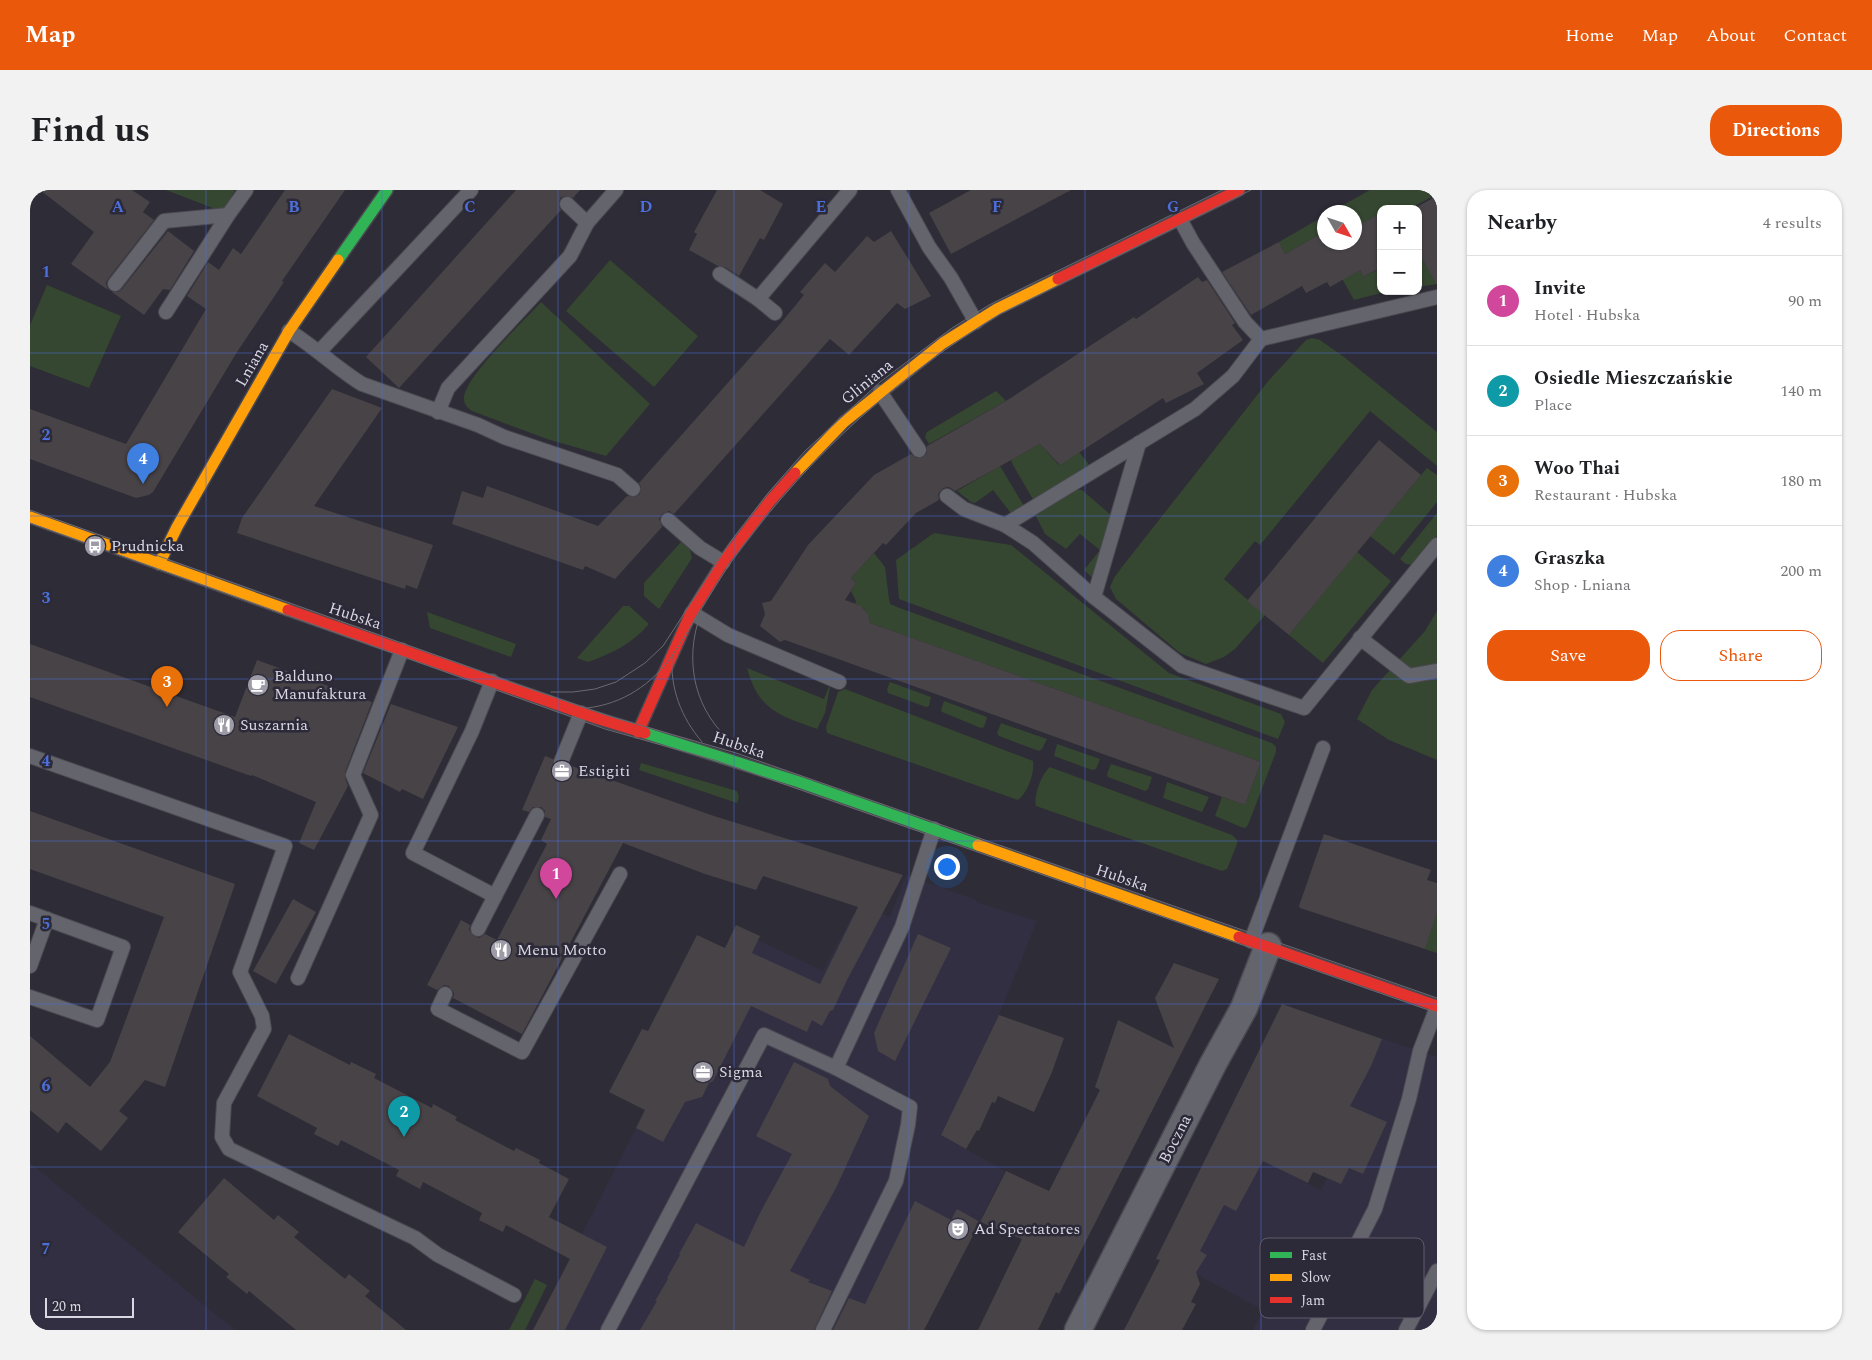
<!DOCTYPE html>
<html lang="en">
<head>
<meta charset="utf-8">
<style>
	body { margin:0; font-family:Spectral,serif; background:#f2f2f2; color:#202124 }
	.controls { position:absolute; right:15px; top:15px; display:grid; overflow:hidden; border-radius:10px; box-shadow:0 1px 4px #0004 }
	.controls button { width:45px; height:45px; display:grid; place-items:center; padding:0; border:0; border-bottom:1px solid #e0e0e0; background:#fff; color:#202124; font:25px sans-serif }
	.compass { position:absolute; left:1287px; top:15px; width:45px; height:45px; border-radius:50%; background:#fff; box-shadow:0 1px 4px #0004; rotate:129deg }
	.scale { position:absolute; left:15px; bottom:12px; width:89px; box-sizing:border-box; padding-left:5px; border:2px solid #d9d7e2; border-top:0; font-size:14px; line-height:18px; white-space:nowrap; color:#d9d7e2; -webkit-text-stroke:4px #2c2939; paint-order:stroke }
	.you { position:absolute; left:916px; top:676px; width:18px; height:18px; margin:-12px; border:4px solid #fff; border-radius:50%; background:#1a73e8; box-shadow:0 0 0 8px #1a73e833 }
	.badge { display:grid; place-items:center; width:32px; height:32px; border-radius:50%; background:#ea580c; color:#fff; font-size:16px; font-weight:700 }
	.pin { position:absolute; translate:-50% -41px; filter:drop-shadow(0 1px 2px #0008) }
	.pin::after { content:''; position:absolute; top:26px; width:18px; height:15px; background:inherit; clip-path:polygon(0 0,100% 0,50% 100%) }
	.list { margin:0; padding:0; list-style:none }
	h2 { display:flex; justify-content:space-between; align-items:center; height:65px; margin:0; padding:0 20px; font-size:21px }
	h2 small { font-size:16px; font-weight:400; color:#757577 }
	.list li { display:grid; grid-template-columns:32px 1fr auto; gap:15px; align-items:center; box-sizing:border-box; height:90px; padding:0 20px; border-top:1px solid #e0e0e0 }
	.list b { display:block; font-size:19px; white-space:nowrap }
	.list p { margin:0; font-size:16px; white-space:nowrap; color:#757577 }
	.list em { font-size:16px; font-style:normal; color:#757577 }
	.actions { display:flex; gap:10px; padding:15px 20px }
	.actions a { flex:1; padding:11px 0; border:1px solid #ea580c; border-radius:20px; text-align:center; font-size:18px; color:#ea580c }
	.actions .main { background:#ea580c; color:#fff }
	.map { position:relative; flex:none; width:1407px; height:1140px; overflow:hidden; border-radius:20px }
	header { display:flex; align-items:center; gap:30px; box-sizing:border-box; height:70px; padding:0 25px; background:#ea580c; color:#fff }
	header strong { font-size:24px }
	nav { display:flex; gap:28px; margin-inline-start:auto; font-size:18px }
	.intro { display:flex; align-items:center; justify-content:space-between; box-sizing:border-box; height:120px; padding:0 30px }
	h1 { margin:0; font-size:35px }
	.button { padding:12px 22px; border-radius:20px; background:#ea580c; color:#fff; font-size:18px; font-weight:700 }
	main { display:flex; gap:30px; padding:0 30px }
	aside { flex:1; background:#fff; border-radius:20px; box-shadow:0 1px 4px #0004 }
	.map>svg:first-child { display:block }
	.built { fill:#322f43; fill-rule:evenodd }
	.green { fill:#354730 }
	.building { fill:#484347 }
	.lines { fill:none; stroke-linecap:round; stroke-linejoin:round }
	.lane-casing { stroke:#4a4851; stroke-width:16 }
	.street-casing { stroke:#4a4851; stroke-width:29 }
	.fast-casing { stroke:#4a4851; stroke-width:14 }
	.slow-casing { stroke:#4a4851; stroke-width:14 }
	.jam-casing { stroke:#4a4851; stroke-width:14 }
	.lane { stroke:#64656c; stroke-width:14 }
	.street { stroke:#64656c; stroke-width:26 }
	.fast { stroke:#30b455; stroke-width:11 }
	.slow { stroke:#ff9f0a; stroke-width:11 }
	.jam { stroke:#e5322d; stroke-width:11 }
	.tram { stroke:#6a6870; stroke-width:1 }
	.grid { fill:none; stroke:#4c70da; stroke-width:1; stroke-opacity:0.55 }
	.labels { text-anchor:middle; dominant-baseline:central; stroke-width:5; stroke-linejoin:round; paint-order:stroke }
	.street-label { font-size:16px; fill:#d9d7e2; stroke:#2c2939 }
	.poi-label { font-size:16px; fill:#d9d7e2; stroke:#2c2939; text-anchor:start }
	.key { fill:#2c2939; stroke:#605d6c; stroke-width:1 }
	.key-label { font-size:14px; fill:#d9d7e2 }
	.grid-label { font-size:16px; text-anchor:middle; font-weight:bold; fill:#4c70da; stroke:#2c2939; stroke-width:5; stroke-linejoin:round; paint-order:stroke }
</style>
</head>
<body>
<header>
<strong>Map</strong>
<nav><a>Home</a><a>Map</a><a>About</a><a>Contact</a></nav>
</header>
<div class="intro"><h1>Find us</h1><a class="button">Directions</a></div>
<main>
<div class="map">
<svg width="1407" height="1140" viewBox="0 0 1407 1140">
	<rect width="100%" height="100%" fill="#2e2c36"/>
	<g class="built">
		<polygon points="876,685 947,710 946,712 1007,731 969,825 911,945 975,981 894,1140 503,1140 707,740 793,781 824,723 852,724 860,727"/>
		<path d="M1255,816l152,51v273h-184l10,-20 -67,-36 -40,-16 59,-119zM1246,977l33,3 18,8 -6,12z"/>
		<polygon points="0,973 205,1140 0,1140"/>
	</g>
	<g class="green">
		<polygon points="136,0 205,0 193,22"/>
		<polygon points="1340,0 1407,0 1407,4 1379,19 1365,19 1363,15 1358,19 1351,19 1351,23 1325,38 1324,22 1301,22"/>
		<polygon points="1294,26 1294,42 1255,64 1249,52"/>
		<polygon points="1388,61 1407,94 1388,97"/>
		<polygon points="580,70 668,146 624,197 536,121"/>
		<polygon points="1328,76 1333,87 1350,78 1351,101 1359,101 1324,110 1310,85"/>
		<polygon points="17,95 91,126 59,198 0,176 0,135"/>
		<path d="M511,112l109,102 -44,52 -59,-17 -75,-28c-4,-3 -8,-6 -8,-12 -2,-20 62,-80 77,-97z"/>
		<polygon points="1282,148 1290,150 1314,167 1407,242 1407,276 1340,221 1230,355 1225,351 1194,389 1235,425 1205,459 1194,467 1176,474 1150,463 1086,409 1080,397 1084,388 1092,377 1239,190 1276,150"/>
		<polygon points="966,201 976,211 899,254 895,247 897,242"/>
		<polygon points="1010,254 1029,275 1049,262 1061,277 1004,311 983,275 981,270"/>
		<polygon points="970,276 994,316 983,324 980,322 963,300 945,313 941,312 927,301"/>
		<polygon points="1397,278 1407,285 1407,312 1364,365 1340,346"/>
		<polygon points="1043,299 1052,300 1082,326 1064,389 1054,380 1070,360 1050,344 1036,359 1015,344 1006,326 1006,323"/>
		<polygon points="1407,323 1407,346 1384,375 1376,374 1370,369"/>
		<polygon points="904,343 981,355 1139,483 1251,524 1255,532 1248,549 869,409 866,370"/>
		<polygon points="651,352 660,360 662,368 629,419 614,406 614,393"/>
		<polygon points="1327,362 1361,391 1293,473 1259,445"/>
		<path d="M844,363l11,14 4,32 1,5 7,3 375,136 4,4v5l-28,73 -3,3 -4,-1 -26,-11 7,-19 23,8 16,-43 -391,-139c-2,-11 -5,-15 -15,-19l1,-3 -5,-10 5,-8 -5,-5z"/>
		<path d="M593,416h6l20,18c-16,19 -38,30 -61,38l-11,-4z"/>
		<polygon points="1407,421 1407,570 1359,550 1327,529 1342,500 1395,441"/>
		<polygon points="397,422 486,454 481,467 400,438"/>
		<path d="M717,478l77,31 7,-17 -6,31 -8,16c-37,-13 -59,-19 -70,-61z"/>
		<polygon points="860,492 901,507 899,516 896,517 858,503 857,499"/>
		<path d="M815,499l188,72c2,11 -5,31 -15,39l-191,-67 -1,-6 12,-35z"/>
		<polygon points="914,511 957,527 954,537 951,538 912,522 911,520"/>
		<polygon points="971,533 1017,549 1012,559 1009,561 969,546 967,543"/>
		<polygon points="1027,554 1070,569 1066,579 1062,580 1024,566"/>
		<polygon points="611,573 707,601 709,607 707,613 609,580"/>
		<polygon points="1081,574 1122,587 1118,599 1115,601 1078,587 1077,584"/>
		<path d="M1020,577l182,68 5,5v4l-10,25 -5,2 -186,-65c-3,-10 6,-33 14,-39z"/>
		<polygon points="1137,592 1179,607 1172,622 1133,608"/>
		<polygon points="1407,722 1407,763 1395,759"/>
		<polygon points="505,1089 517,1095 495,1140 479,1140"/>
	</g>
	<g class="building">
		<polygon points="10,0 102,0 120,12 113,22 124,30 78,89 76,93 78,100 41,74 64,42"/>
		<polygon points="255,0 315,0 252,91 254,92 207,162 123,302 119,305 106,308 0,269 0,219 96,254 176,119 157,106 178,72 189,80 203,58 211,64"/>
		<polygon points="486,0 550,0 543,8 535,6 530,8 529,16 531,20 369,198 336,167"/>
		<polygon points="687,0 730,0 753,14 734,50 730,48 709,86 695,77 688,76 659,60 667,44 664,42"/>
		<polygon points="941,0 1041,0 921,64 899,23"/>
		<polygon points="1407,6 1407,95 1388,61 1388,19 1383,19"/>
		<polygon points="1351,23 1351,77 1333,87 1330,80 1300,97 1297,92 1276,103 1272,96 1221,125 1192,82 1249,52 1255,64 1294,42 1294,56 1300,52 1324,52 1324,38"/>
		<polygon points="138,41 164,61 140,100 133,99 114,125 82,102 88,102 92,99"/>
		<polygon points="861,41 901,106 875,119 867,113 819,165 800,149 644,324 639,321 632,324 629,329 632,337 585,389 555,376 553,380 422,334 432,301 453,308 457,296 568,336 597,306 605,307 610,304 611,297 609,293 750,134 774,105 770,102 795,73 805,82 837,46 844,52"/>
		<polygon points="1168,87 1172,92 1177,90 1205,133 1202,135 1213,150 1167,183 1174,194 1136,213 1133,208 1030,275 1010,254 925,301 919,297 913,298 908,304 909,310 886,323 856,355 853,353 821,388 826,393 815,410 831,416 838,424 840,433 1231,572 1215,615 755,450 750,452 730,436 735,424 732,413 741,411 778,355 844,285 881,264 886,268 893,267 897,263 897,256 976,211 1104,127 1106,129"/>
		<polygon points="302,199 352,218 284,316 403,355 387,399 376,395 375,399 207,343 212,328"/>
		<polygon points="1349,250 1391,285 1259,445 1217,411"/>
		<polygon points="0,454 205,527 227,470 342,512 315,582 315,588 318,596 284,660 269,653 286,612 222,585 221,586 0,507"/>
		<polygon points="361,514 428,537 393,609 372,599 370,602 333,583"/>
		<polygon points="515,566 523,569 524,577 528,580 536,579 539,575 684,626 873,685 817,790 803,820 800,821 792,836 782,830 777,842 721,816 683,891 679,893 672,907 655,912 633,952 606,938 615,920 579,902 612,839 618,841 667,745 695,758 706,735 730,746 722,763 790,794 828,717 733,686 726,700 675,684 593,653 492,844 423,808 424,803 419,796 414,795 407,800 397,795 431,730 440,735 439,740 444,746 449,748 455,744 467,750 517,654 511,650 521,629 515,627 515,621 511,617 503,617 499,622 492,620"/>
		<polygon points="0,621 205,694 135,897 115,890 89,921 98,928 71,961 36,932 28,943 0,920 0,846 60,897 80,872 134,727 0,679"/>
		<polygon points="1294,644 1401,680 1397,690 1407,693 1407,723 1395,759 1270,718 1269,716"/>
		<polygon points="263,709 286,722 246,794 223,781"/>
		<polygon points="888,744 921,758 865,871 848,861 844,843"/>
		<polygon points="1144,773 1189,789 1029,1104 1026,1102 1008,1140 948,1140 992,1049 950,1032 976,981 1019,1001 1070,900 1065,897 1088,830 1144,858 1125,808"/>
		<polygon points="1252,814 1352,849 1341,876 1320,916 1357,932 1333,984 1319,978 1311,994 1283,982 1278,993 1233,971 1206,1021 1194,1015 1170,1061 1177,1065 1166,1082 1170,1094 1161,1112 1166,1114 1152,1140 1094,1140 1130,1070 1126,1069"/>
		<polygon points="969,825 1034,848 1022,882 1004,922 968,906 965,913 962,912 949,941 947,940 936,959 911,945"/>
		<polygon points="259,844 320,875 321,872 346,884 344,888 402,918 403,914 427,927 425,930 484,961 486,958 510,970 509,973 539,989 519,1027 577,1057 535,1140 503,1140 540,1069 476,1035 473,1042 449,1030 452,1023 393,992 390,999 366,986 369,980 311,950 308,956 284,944 287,938 227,906"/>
		<polygon points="764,872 798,889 800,896 839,926 806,998 760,1081 780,1090 778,1092 802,1101 784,1140 610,1140 627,1111 625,1111 638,1089 637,1088 650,1065 649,1064 666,1033 714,1057 730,1023 762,964 726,946"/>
		<polygon points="194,988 244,1030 248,1025 269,1042 264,1047 315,1089 319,1084 340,1101 335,1106 376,1140 266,1140 219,1101 217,1104 196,1087 199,1084 148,1042"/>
		<polygon points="885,1011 921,1030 927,1019 950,1032 894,1140 803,1140 819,1108 835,1114"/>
	</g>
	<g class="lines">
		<g class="lane-casing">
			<g id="lane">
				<polyline points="868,0 899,57 921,88 946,132"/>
				<polyline points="1150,29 1163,53 1215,132 1231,149 1407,107"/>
				<polyline points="557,33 586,0"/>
				<polyline points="690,84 728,109 745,123"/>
				<polyline points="85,94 134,31 198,25"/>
				<polyline points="728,109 820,0"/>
				<polyline points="136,122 198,25 216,0"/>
				<path d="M259,141c26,16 47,37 73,53l116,41 26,12 113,38 16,14"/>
				<polyline points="289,162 441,0"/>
				<polyline points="850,202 889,260"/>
				<polyline points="408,222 418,198 540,66 557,33 537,14"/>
				<polyline points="917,306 934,319 975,335 1003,353 1064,407 1152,476 1274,518 1407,355"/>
				<polyline points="638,330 670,358 693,372"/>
				<polyline points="975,335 1165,219 1203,186 1231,149"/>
				<polyline points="1064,407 1109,253"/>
				<polyline points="662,423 698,445 809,492"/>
				<polyline points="1330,448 1379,486 1407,481"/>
				<polyline points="462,491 442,541 383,663 465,706 507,625"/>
				<polyline points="0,566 255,656 210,782 232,826 234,839 194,913 192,947 199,959 385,1048 408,1065 484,1105"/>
				<polyline points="531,572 551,523"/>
				<polyline points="0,723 93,757 67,830 0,807"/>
				<polyline points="448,739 465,706"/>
				<polyline points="1221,751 1293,558"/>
				<polyline points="0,776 17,729"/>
				<polyline points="268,788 341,625 323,585 372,460"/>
				<polyline points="415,804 408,819 492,862 590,684"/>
				<polyline points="806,878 872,737 904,639"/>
				<polyline points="578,1140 734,845 806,878 880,917 878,935 866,991 793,1140"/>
				<polyline points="1283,1140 1345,1019 1379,909 1390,861 1407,817"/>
				<polyline points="1376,1140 1407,1081"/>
			</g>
		</g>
		<g class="street-casing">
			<polyline id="street" points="1048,1140 1183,874 1214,818 1238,756"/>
		</g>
		<g class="fast-casing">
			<g id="fast">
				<polyline points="308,70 357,0"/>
				<polyline points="615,543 769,592 948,655"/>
			</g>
		</g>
		<g class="slow-casing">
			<g id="slow">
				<polyline points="765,283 814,232 913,153 967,119 1028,89"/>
				<polyline points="0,327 258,420"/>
				<polyline points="129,374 147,337 259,141 308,70"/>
				<polyline points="948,655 1209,747"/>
			</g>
		</g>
		<g class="jam-casing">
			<g id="jam">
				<polyline points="1028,89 1209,0"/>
				<polyline points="258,420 566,528 615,543"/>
				<polyline points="608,542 660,425 693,372 740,311 765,283"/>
				<polyline points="1209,747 1407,816"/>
			</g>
		</g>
		<use href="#lane" class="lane"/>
		<use href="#street" class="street"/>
		<use href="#fast" class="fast"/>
		<use href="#slow" class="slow"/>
		<use href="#jam" class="jam"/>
		<g class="tram">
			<polyline points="0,320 489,495 582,527 706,563 1407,808"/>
			<polyline points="0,333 575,539 688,571 1407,823"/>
			<path d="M668,432c-15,50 2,100 45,129"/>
			<path d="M642,465c-2,34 9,62 30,87"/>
			<polyline points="521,502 543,502 565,499 586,492 615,473 633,456 701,351 739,302 775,261 850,192 922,138 959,115 999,95 1192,0"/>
			<path d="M557,518c36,-4 65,-24 85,-52 24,-36 44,-75 70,-109 71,-94 157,-172 258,-233l251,-124"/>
		</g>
	</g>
	<path class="grid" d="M176,0v1140M352,0v1140M528,0v1140M704,0v1140M879,0v1140M1055,0v1140M1231,0v1140M0,163h1407M0,326h1407M0,489h1407M0,651h1407M0,814h1407M0,977h1407"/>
	<defs>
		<g id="bus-disc" transform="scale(1.125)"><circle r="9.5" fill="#9d9ba6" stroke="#2c2939"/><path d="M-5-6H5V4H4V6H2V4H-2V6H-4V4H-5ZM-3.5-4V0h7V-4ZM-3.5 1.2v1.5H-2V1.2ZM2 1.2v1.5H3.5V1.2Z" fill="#fff"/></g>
		<g id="cafe-disc" transform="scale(1.125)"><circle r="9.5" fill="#9d9ba6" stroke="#2c2939"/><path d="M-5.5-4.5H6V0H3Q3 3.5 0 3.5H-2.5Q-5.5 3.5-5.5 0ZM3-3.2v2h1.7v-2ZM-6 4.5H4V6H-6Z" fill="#fff"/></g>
		<g id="restaurant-disc" transform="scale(1.125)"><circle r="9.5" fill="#9d9ba6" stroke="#2c2939"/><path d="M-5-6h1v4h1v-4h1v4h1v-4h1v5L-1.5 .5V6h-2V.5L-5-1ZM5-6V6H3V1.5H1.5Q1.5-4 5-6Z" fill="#fff"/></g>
		<g id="office-disc" transform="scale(1.125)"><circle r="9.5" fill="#9d9ba6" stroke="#2c2939"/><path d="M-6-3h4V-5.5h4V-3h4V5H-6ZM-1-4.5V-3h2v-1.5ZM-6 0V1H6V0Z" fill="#fff"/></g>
		<g id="theatre-disc" transform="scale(1.125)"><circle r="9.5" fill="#9d9ba6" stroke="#2c2939"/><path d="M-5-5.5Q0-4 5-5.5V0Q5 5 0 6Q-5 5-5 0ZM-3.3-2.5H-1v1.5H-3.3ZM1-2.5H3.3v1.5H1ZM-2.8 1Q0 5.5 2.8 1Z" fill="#fff"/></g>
	</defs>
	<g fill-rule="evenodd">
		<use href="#bus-disc" x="65" y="356"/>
		<use href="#cafe-disc" x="228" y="495"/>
		<use href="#restaurant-disc" x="194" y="535"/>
		<use href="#office-disc" x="532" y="581"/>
		<use href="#restaurant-disc" x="471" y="760"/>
		<use href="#office-disc" x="673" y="882"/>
		<use href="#theatre-disc" x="928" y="1039"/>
	</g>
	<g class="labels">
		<g class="street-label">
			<text transform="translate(222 174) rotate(-60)">Lniana</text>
			<text transform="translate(837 192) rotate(-39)">Gliniana</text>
			<text transform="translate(325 426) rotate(18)">Hubska</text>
			<text transform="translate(709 555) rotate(19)">Hubska</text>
			<text transform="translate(1092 688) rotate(19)">Hubska</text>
			<text transform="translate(1145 949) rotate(-63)">Boczna</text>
		</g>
		<g class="poi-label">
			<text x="81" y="356">Prudnicka</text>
			<text x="244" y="486">Balduno<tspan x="244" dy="18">Manufaktura</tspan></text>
			<text x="210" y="535">Suszarnia</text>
			<text x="548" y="581">Estigiti</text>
			<text x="487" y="760">Menu Motto</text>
			<text x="689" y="882">Sigma</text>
			<text x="944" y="1039">Ad Spectatores</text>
		</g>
	</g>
	<rect x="1230" y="1048" width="164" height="80" rx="8" class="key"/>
	<rect x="1240" y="1062" width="22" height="6" fill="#30b455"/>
	<rect x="1240" y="1084" width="22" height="7" fill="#ff9f0a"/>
	<rect x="1240" y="1107" width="22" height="6" fill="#e5322d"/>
	<g class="key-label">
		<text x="1271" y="1070">Fast</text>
		<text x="1271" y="1092">Slow</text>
		<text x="1271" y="1115">Jam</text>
	</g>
	<g class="grid-label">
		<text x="88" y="22">A</text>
		<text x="264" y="22">B</text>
		<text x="440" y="22">C</text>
		<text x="616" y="22">D</text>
		<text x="791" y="22">E</text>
		<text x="967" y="22">F</text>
		<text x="1143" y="22">G</text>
		<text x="16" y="87">1</text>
		<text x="16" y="250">2</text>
		<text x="16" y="413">3</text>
		<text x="16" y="576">4</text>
		<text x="16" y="739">5</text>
		<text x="16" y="901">6</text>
		<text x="16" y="1064">7</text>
	</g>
</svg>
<div class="controls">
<button>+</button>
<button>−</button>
</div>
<svg class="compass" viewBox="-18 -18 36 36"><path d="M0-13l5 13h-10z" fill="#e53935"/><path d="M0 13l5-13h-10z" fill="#757577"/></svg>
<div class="scale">20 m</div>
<div class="you"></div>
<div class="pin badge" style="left:526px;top:709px;background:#d1479c">1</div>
<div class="pin badge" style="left:374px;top:947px;background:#0f9aa8">2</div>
<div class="pin badge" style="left:137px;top:517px;background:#e8710a">3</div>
<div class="pin badge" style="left:113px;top:294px;background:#3f7fe0">4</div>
</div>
<aside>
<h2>Nearby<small>4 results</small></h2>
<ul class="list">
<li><span class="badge" style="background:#d1479c">1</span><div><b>Invite</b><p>Hotel · Hubska</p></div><em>90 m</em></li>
<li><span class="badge" style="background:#0f9aa8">2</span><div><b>Osiedle Mieszczańskie</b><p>Place</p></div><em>140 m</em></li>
<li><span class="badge" style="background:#e8710a">3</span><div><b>Woo Thai</b><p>Restaurant · Hubska</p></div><em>180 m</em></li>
<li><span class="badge" style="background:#3f7fe0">4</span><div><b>Graszka</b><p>Shop · Lniana</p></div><em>200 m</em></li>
</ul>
<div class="actions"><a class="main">Save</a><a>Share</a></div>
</aside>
</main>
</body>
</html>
